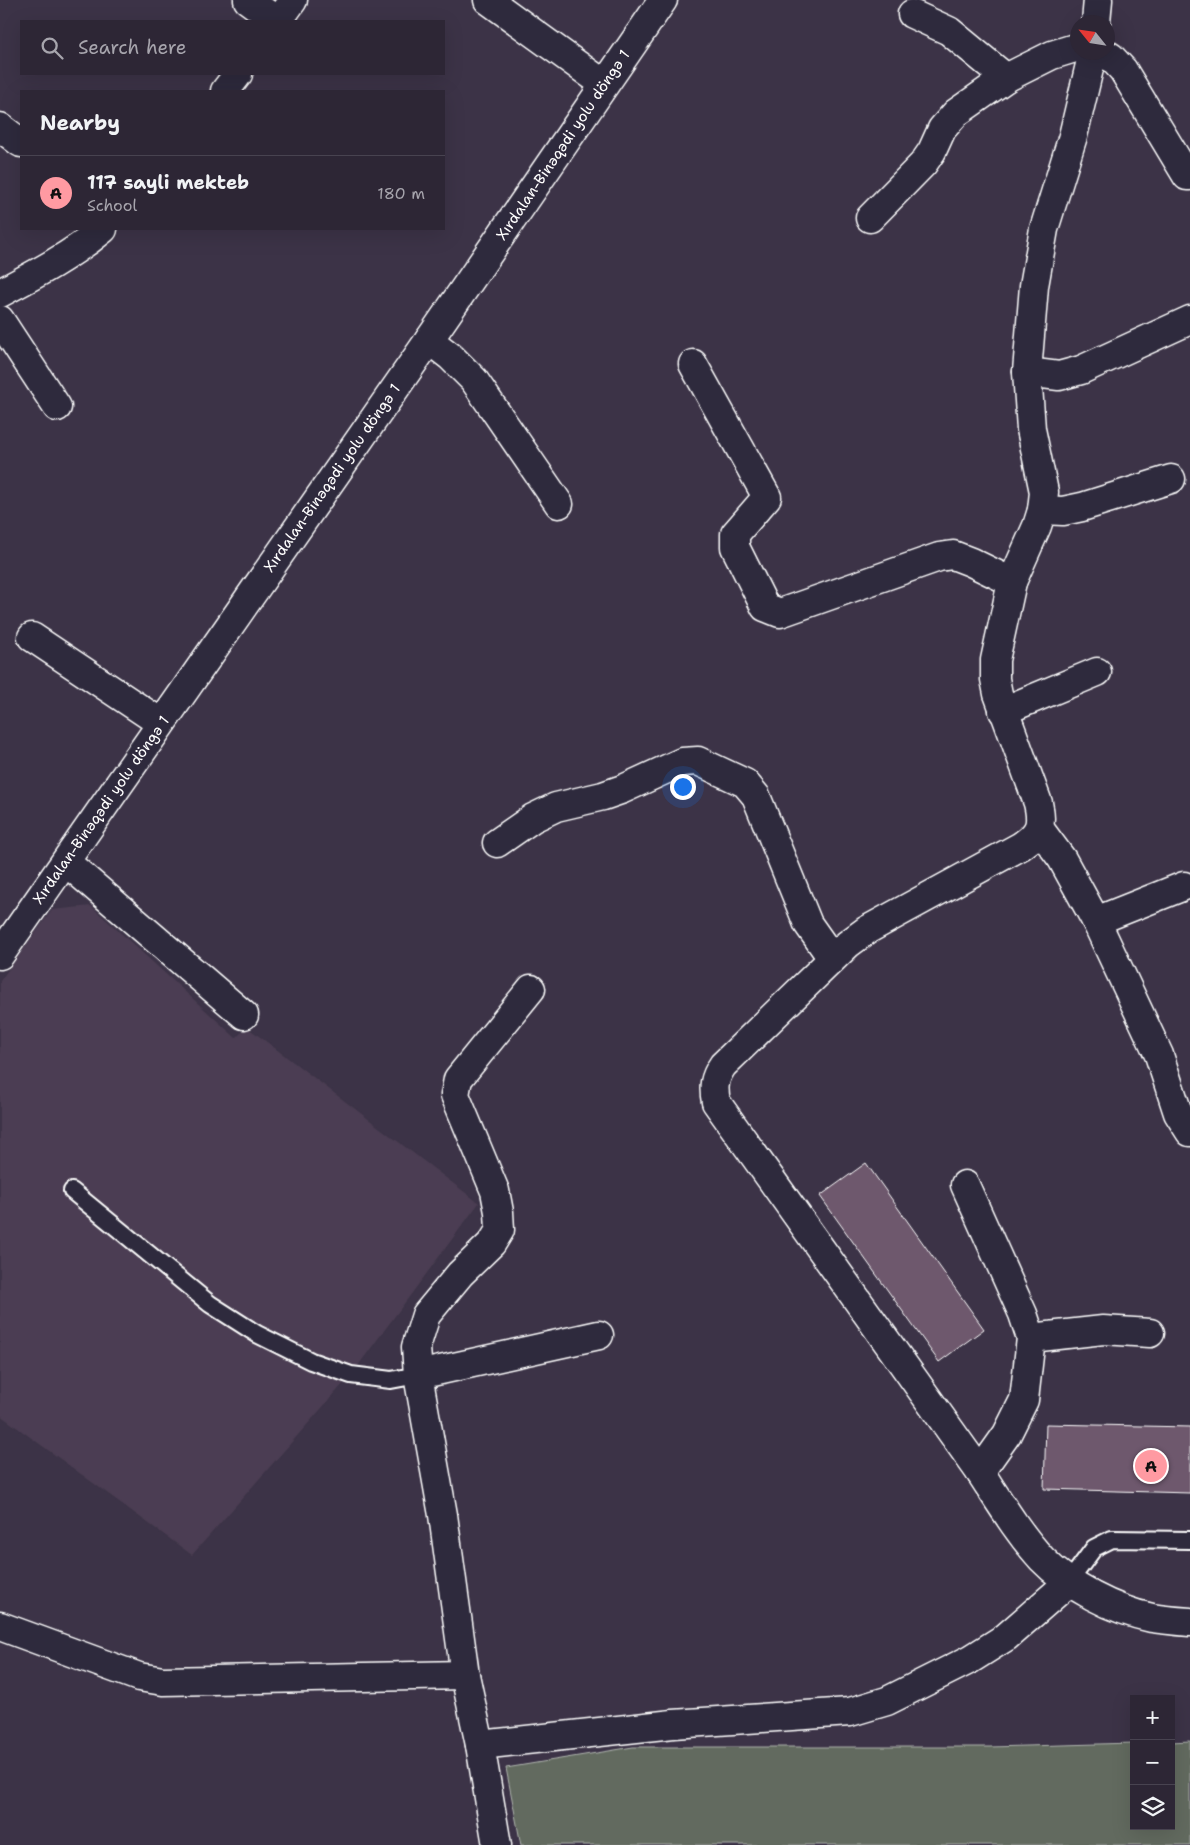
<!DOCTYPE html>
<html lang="en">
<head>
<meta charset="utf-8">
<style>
	body { margin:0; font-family:"Shantell Sans",sans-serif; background:#393241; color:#f1f3f6 }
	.controls { position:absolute; right:15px; bottom:15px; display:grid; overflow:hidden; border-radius:0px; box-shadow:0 5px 20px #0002 }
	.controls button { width:45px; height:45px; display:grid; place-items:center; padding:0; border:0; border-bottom:1px solid #484350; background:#2d2635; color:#f1f3f6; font:25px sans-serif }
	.compass { position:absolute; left:1070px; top:15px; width:45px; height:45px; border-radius:50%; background:#2d2635; box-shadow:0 5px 20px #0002; rotate:300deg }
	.you { position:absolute; left:682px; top:786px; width:18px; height:18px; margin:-12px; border:4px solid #fff; border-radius:50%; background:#1a73e8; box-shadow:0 0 0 8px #1a73e833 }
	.badge { display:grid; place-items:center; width:32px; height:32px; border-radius:50%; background:#ff9aa2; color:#111; font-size:16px; font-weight:700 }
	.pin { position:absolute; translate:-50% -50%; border:2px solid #fff; box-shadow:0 1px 5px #0006 }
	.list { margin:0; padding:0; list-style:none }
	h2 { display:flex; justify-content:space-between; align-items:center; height:65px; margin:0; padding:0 20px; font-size:21px }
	h2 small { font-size:16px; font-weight:400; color:#a7a5ad }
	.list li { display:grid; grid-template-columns:32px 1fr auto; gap:15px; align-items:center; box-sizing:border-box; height:75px; padding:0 20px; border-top:1px solid #484350 }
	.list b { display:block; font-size:19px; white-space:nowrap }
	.list p { margin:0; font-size:16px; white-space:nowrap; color:#a7a5ad }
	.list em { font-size:16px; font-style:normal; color:#a7a5ad }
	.icon { flex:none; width:28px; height:28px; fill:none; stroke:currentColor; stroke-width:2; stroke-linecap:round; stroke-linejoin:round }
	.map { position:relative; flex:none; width:1190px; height:1845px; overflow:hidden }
	.search { position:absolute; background:#2d2635; box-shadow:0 5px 20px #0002; left:20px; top:20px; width:425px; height:55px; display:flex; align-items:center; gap:12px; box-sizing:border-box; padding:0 18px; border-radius:0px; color:#a7a5ad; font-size:19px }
	.panel { position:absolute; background:#2d2635; box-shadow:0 5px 20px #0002; left:20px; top:90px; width:425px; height:140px; border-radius:0px }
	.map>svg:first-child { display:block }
	.built { fill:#4b3e52 }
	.green { fill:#626b5f; stroke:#b0b5af }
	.building { fill:#6e586d; stroke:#fff }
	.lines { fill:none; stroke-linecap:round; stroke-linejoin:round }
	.lane-casing { stroke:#fff; stroke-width:20 }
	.street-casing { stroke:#fff; stroke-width:31 }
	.lane { stroke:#2f2a3d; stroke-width:16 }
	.street { stroke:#2f2a3d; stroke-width:28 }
	.labels { text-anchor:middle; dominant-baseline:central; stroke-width:4.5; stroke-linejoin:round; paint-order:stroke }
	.street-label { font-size:15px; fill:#fff; stroke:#2f2a3d }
</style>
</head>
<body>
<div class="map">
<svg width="1190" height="1845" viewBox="0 0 1190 1845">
	<rect width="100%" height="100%" fill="#3c3347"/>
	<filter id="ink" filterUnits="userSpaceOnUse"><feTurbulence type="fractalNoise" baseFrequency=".02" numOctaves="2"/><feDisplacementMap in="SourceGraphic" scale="10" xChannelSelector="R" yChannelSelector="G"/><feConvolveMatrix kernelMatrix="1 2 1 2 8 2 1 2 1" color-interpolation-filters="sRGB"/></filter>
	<g filter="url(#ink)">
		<polygon class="built" points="91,906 236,1038 247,1027 479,1203 351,1375 192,1555 0,1415 0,981 52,910"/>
		<polygon class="green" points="1190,1741 1190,1845 521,1845 506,1768 633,1747 990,1747 1134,1743 1134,1826 1171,1826 1171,1742"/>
		<g class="building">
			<polygon points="866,1163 984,1329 939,1362 820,1196"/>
			<polygon points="1046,1424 1190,1427 1190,1493 1044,1489"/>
		</g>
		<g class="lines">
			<g class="lane-casing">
				<g id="lane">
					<polyline points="72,1191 210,1304 257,1334 311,1361 351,1375 391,1380 418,1375"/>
					<polyline points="1069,1582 1094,1548 1112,1539 1190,1540"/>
				</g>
			</g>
			<g class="street-casing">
				<g id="street">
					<polyline points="248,0 277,21"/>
					<polyline points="488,0 604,84"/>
					<polyline points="912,14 949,31 1006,78"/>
					<polyline points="278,21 293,0"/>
					<polyline points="1096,22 1098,0"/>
					<path d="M1093,52l-20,84 -29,93 -10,57 -7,86 4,57 13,63 -2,18 -5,16 -25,56 -17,78v19l3,15 40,109c5,22 2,30 -17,43l-154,84 -19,14 -125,121c-9,13 -10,22 -7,37l264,370c19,29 38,61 62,87 27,28 72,51 110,59 12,2 25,3 38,4"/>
					<polyline points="1103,52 1111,57 1123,70 1187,176 1190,176"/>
					<polyline points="225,91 238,74"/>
					<polyline points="0,127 21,143"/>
					<polyline points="870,218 923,164 932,151 942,129 956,113 1006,78 1052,55 1078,47"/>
					<path d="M0,293c36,-19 72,-38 103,-64"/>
					<polyline points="0,320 57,407"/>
					<polyline points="429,340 451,357 474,380 559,504"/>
					<polyline points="693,364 767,497 735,534 735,547 765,607 780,613 939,557 953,555 971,562 1012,582"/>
					<polyline points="1027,372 1059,376 1081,370 1190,320"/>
					<polyline points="1042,510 1063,511 1082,507 1171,479"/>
					<polyline points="32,637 161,723"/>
					<polyline points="1003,711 1097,672"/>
					<polyline points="1039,828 1062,859 1096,921 1159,1055 1178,1113 1190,1132"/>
					<polyline points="497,843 533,818 556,807 603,796 623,789 682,762 698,761 745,783 756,796 808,924 832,958"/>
					<polyline points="66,862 244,1015"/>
					<polyline points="1096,921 1184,886"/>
					<polyline points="0,955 429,340 663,0"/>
					<polyline points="965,1185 1023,1314 1031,1338 1024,1400 1007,1434 980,1472"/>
					<polyline points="1031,1338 1103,1330 1150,1333"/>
					<polyline points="418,1375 599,1335"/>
					<polyline points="0,1626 139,1677 163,1681 465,1675"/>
					<polyline points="480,1745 673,1724 850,1712 887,1701 971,1659 1006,1637 1069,1582"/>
					<polyline points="497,1845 480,1745 465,1675 443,1515 418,1375 416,1347 426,1315 460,1274 492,1243 500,1230 499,1212 495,1191 455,1095 458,1079 531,989"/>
				</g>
			</g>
			<use href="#lane" class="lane"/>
			<use href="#street" class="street"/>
		</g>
	</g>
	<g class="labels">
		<g class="street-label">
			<text transform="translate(563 145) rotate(-56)">Xırdalan-Binəqədi yolu döngə 1</text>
			<text transform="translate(332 478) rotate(-55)">Xırdalan-Binəqədi yolu döngə 1</text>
			<text transform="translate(101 810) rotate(-55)">Xırdalan-Binəqədi yolu döngə 1</text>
		</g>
	</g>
</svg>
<div class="controls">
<button>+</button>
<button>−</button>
<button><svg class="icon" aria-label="layers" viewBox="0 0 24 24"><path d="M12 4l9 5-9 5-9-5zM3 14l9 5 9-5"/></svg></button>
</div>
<svg class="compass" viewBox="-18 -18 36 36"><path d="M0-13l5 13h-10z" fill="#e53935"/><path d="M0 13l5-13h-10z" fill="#a7a5ad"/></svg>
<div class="you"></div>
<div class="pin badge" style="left:1151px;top:1466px">A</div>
<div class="search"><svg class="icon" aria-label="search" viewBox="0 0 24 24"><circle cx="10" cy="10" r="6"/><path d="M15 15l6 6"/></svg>Search here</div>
<section class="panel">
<h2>Nearby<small></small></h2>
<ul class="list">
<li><span class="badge">A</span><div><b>117 sayli mekteb</b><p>School</p></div><em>180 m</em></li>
</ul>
</section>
</div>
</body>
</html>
